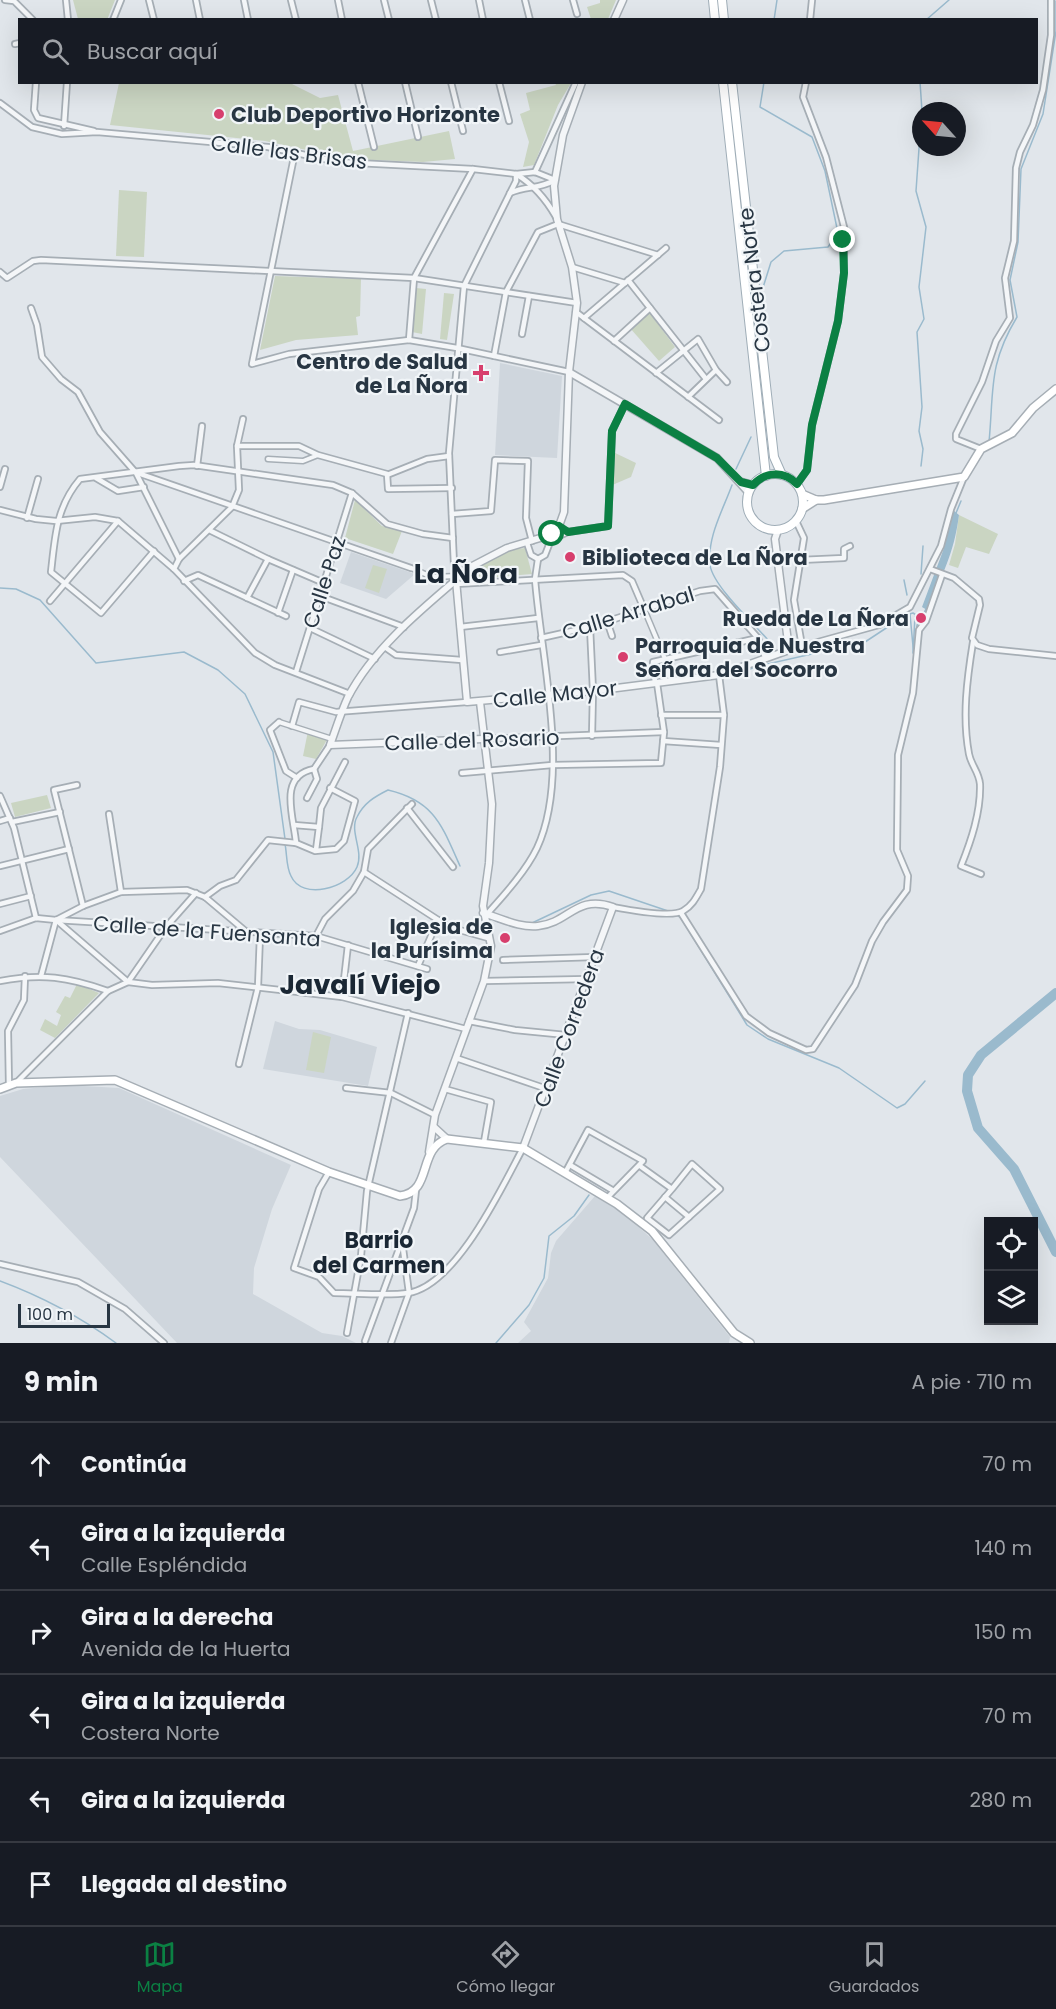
<!DOCTYPE html>
<html lang="es">
<head>
<meta charset="utf-8">
<style>
	body { margin:0; font-family:Poppins,sans-serif; background:#20242c; color:#f1f3f6 }
	.controls { position:absolute; right:18px; bottom:18px; display:grid; overflow:hidden; border-radius:0px; box-shadow:0 6px 24px #0002 }
	.controls button { width:54px; height:54px; display:grid; place-items:center; padding:0; border:0; border-bottom:2px solid #363941; background:#171b24; color:#f1f3f6; font:30px sans-serif }
	.compass { position:absolute; left:912px; top:102px; width:54px; height:54px; border-radius:50%; background:#171b24; box-shadow:0 6px 24px #0002; rotate:297deg }
	.scale { position:absolute; left:18px; bottom:15px; width:92px; box-sizing:border-box; padding-left:6px; border:3px solid #283643; border-top:0; font-size:16px; line-height:21px; white-space:nowrap; color:#283643; -webkit-text-stroke:4px #f1f5f8; paint-order:stroke }
	.stop { position:absolute; width:18px; height:18px; margin:-14px; border:4px solid #0b8043; border-radius:50%; background:#fff }
	.stop.end { background:#0b8043; border-color:#fff; box-shadow:0 2px 6px #0008 }
	.list { margin:0; padding:0; list-style:none }
	h2 { display:flex; justify-content:space-between; align-items:center; height:78px; margin:0; padding:0 24px; font-size:26px }
	h2 small { font-size:20px; font-weight:400; color:#9ea1a6 }
	.list li { display:grid; grid-template-columns:39px 1fr auto; gap:18px; align-items:center; box-sizing:border-box; height:84px; padding:0 24px; border-top:2px solid #363941 }
	.list b { display:block; font-size:22px; white-space:nowrap }
	.list p { margin:0; font-size:20px; white-space:nowrap; color:#9ea1a6 }
	.list em { font-size:20px; font-style:normal; color:#9ea1a6 }
	.icon { flex:none; width:33px; height:33px; fill:none; stroke:currentColor; stroke-width:2; stroke-linecap:round; stroke-linejoin:round }
	.map { position:relative; flex:none; width:1056px; height:1343px; overflow:hidden }
	.search { position:absolute; background:#171b24; box-shadow:0 6px 24px #0002; left:18px; right:18px; top:18px; height:66px; display:flex; align-items:center; gap:15px; box-sizing:border-box; padding:0 21px; border-radius:0px; color:#9ea1a6; font-size:22px }
	.sheet { height:582px; background:#171b24 }
	nav { display:flex; justify-content:space-around; align-items:center; box-sizing:border-box; height:84px; border-top:2px solid #363941; background:#171b24; font-size:16px; color:#9ea1a6 }
	nav a { display:grid; justify-items:center; gap:3px }
	nav .on { color:#0b8043 }
	.map>svg:first-child { display:block }
	.built { fill:#cfd6dd }
	.green { fill:#cad5c2 }
	.water { fill:#9abacd }
	.lines { fill:none; stroke-linecap:round; stroke-linejoin:round }
	.stream { stroke:#9abacd; stroke-width:1.5 }
	.river { stroke:#9abacd; stroke-width:10 }
	.pedestrian-casing { stroke:#a6aeb5; stroke-width:7 }
	.minor-casing { stroke:#a6aeb5; stroke-width:8 }
	.tertiary-casing { stroke:#a6aeb5; stroke-width:9 }
	.secondary-casing { stroke:#a6aeb5; stroke-width:10 }
	.primary-casing { stroke:#9fadb7; stroke-width:10 }
	.pedestrian { stroke:#f4f6f8; stroke-width:4 }
	.minor { stroke:#f4f6f8; stroke-width:4.5 }
	.tertiary { stroke:#f4f6f8; stroke-width:6 }
	.secondary { stroke:#fff; stroke-width:7 }
	.primary { stroke:#fff; stroke-width:8 }
	.route { stroke:#0b8043; stroke-width:8 }
	.poi-dot { fill:#d73f6d; stroke:#f1f5f8; stroke-width:2 }
	.labels { text-anchor:middle; dominant-baseline:central; stroke-width:4.5; stroke-linejoin:round; paint-order:stroke }
	.poi-label { font-size:21px; font-weight:bold; fill:#283643; stroke:#f1f5f8; text-anchor:start }
	.street-label { font-size:21px; fill:#283643; stroke:#f1f5f8 }
	.neighbourhood-label { font-size:22px; font-weight:bold; fill:#1a2734; stroke:#f1f5f8 }
	.district-label { font-size:27px; font-weight:bold; fill:#1a2734; stroke:#f1f5f8 }
</style>
</head>
<body>
<div class="map">
<svg width="1056" height="1343" viewBox="0 0 1056 1343">
	<rect width="100%" height="100%" fill="#e1e6eb"/>
	<g class="built">
		<polygon points="500,363 562,376 557,458 495,455"/>
		<polygon points="351,552 415,574 386,599 340,583"/>
		<polygon points="275,1021 299,1029 320,1030 377,1047 368,1086 263,1069"/>
		<polygon points="67,1085 119,1088 291,1165 272,1209 254,1268 253,1294 322,1333 342,1336 356,1343 177,1343 0,1157 0,1096 23,1089"/>
		<polygon points="595,1196 620,1210 653,1240 730,1337 729,1343 518,1343 531,1331 524,1322 548,1278 551,1253 556,1241"/>
	</g>
	<g class="green">
		<polygon points="73,0 115,0 107,20 78,19"/>
		<polygon points="600,0 616,0 608,19 591,19 587,7 600,3"/>
		<polygon points="239,82 290,83 320,98 338,95 353,151 449,131 455,159 423,162 348,159 265,141 110,125 119,83"/>
		<polygon points="555,83 571,83 558,105 534,165 523,167 529,142 520,114 530,110 526,93 556,85"/>
		<polygon points="119,190 147,192 144,257 116,256"/>
		<polygon points="275,276 361,279 360,316 356,317 358,335 296,340 260,350"/>
		<polygon points="416,288 426,289 422,334 412,332"/>
		<polygon points="444,293 454,294 447,340 440,339"/>
		<polygon points="649,312 675,347 659,361 630,328"/>
		<polygon points="611,451 636,463 631,477 610,486"/>
		<polygon points="355,500 382,526 402,531 393,554 345,538"/>
		<polygon points="959,515 998,534 989,554 966,547 958,568 949,565 955,544"/>
		<polygon points="525,548 532,574 462,580 466,570 504,551"/>
		<polygon points="373,565 387,569 379,593 365,588"/>
		<polygon points="308,731 328,738 316,759 303,756"/>
		<polygon points="47,795 51,808 15,817 11,803"/>
		<polygon points="77,984 99,993 55,1038 40,1030 45,1019 57,1026 61,1015 56,1012 65,996 70,998"/>
		<polygon points="313,1032 331,1037 324,1073 306,1070"/>
	</g>
	<path class="water" d="M953,510l6,5c-5,39 -17,60 -32,95l-5,-3 22,-59z"/>
	<g class="lines">
		<g class="stream">
			<polyline points="774,20 777,0"/>
			<polyline points="926,20 949,0"/>
			<polyline points="920,82 922,111"/>
			<polyline points="761,294 771,262 784,251 828,247 838,233 825,171 812,137 760,107 764,82"/>
			<path d="M989,442c5,-52 -1,-77 28,-125l-7,-37 8,-38 3,-73 22,-55 13,-83v-30"/>
			<polyline points="921,466 923,449 919,431 922,407 917,332 924,319 919,287 926,227 916,191 921,120"/>
			<polyline points="736,469 751,437"/>
			<path d="M732,485c-9,25 -25,52 -22,80 3,21 44,59 59,76"/>
			<polyline points="956,513 961,501"/>
			<polyline points="921,574 923,546"/>
			<polyline points="904,580 907,595"/>
			<polyline points="0,588 16,589 40,600 96,663 184,652 218,670 245,694 273,752 285,839"/>
			<polyline points="910,614 914,657"/>
			<polyline points="916,635 917,625 926,609"/>
			<polyline points="913,653 915,616"/>
			<polyline points="741,674 754,667 865,642 906,615 913,613 921,618"/>
			<path d="M285,844c2,9 1,23 6,32 11,25 57,12 66,-9 7,-16 -8,-36 0,-50 7,-14 17,-20 31,-27 47,11 54,36 72,76"/>
			<polyline points="675,914 681,918 747,1025 768,1039 839,1068 897,1108 905,1104 925,1081"/>
			<polyline points="496,921 521,928"/>
			<polyline points="532,923 591,895 609,891 671,912"/>
			<path d="M0,1281c43,16 79,35 116,62"/>
			<polyline points="496,1343 529,1305 544,1278 549,1236 574,1216 589,1195"/>
		</g>
		<polyline class="river" points="1056,993 981,1055 968,1075 967,1091 978,1128 1014,1169 1056,1252"/>
		<g class="pedestrian-casing">
			<g id="pedestrian">
				<polyline points="268,459 303,461 318,455"/>
				<polyline points="411,568 432,577 457,576"/>
				<polyline points="644,609 665,659"/>
				<polyline points="279,722 332,739"/>
			</g>
		</g>
		<g class="minor-casing">
			<g id="minor">
				<polyline points="5,0 14,1 33,20"/>
				<polyline points="66,0 68,20"/>
				<polyline points="149,0 154,20"/>
				<polyline points="196,0 200,20"/>
				<polyline points="244,0 248,20"/>
				<polyline points="291,0 296,20"/>
				<polyline points="338,0 342,20"/>
				<polyline points="384,0 389,20"/>
				<polyline points="431,0 436,20"/>
				<polyline points="479,0 483,20"/>
				<polyline points="525,0 530,20"/>
				<polyline points="573,0 577,14"/>
				<polyline points="113,20 121,0"/>
				<polyline points="810,20 812,0"/>
				<polyline points="15,44 20,43"/>
				<polyline points="36,82 34,110 38,118 94,131"/>
				<polyline points="358,82 374,147"/>
				<polyline points="405,82 418,137"/>
				<polyline points="451,82 463,131"/>
				<polyline points="499,82 509,121"/>
				<polyline points="0,103 32,127 62,134 97,132 268,147 338,162 473,169 516,174 535,172 555,180"/>
				<polyline points="64,126 67,82"/>
				<polyline points="295,152 252,364 289,354 409,340 457,348 569,372"/>
				<polyline points="535,172 576,82"/>
				<path d="M516,174c18,11 30,25 40,43"/>
				<path d="M510,193c17,-8 28,-3 45,-13"/>
				<polyline points="572,267 625,283"/>
				<polyline points="0,272 7,278 33,261 41,260 414,278 577,303"/>
				<polyline points="628,280 706,379"/>
				<polyline points="31,308 37,325 42,357 61,379 78,392 100,432 136,473 179,559"/>
				<polyline points="576,312 719,420"/>
				<polyline points="584,318 666,248"/>
				<polyline points="522,334 529,296"/>
				<polyline points="409,340 414,278 473,169"/>
				<polyline points="614,341 650,308"/>
				<polyline points="494,356 506,292 538,232 558,224 658,255"/>
				<polyline points="656,373 698,339 716,370 727,382"/>
				<polyline points="688,397 716,370"/>
				<polyline points="237,446 299,446 318,455 387,474 388,489 452,488"/>
				<polyline points="981,449 956,439 956,434 982,382 996,341 1010,318 1005,278 1014,241 1016,168 1020,152 1033,125 1043,90 1051,35 1051,0"/>
				<polyline points="197,466 202,426"/>
				<polyline points="138,473 411,568"/>
				<polyline points="387,475 427,459 449,456"/>
				<polyline points="96,478 118,491 144,487"/>
				<polyline points="797,484 807,470 812,425 838,321 844,273 844,227 826,157 803,97 806,82"/>
				<polyline points="0,487 5,469"/>
				<polyline points="0,510 36,519 56,521 95,517 118,521 174,569 255,653 275,665 350,694"/>
				<polyline points="452,514 491,511 495,460 528,461 526,518 532,541"/>
				<polyline points="27,518 38,479"/>
				<polyline points="796,521 804,538 794,600 802,646"/>
				<polyline points="211,531 268,559 324,583"/>
				<polyline points="551,540 568,532 608,526 612,431 625,404"/>
				<polyline points="527,543 531,555 538,559"/>
				<path d="M154,551l-53,62 -50,-41c4,-35 5,-65 29,-93l99,-13 15,-1 139,20 19,8 35,31 36,10 30,4"/>
				<polyline points="538,559 545,555 552,537"/>
				<polyline points="800,560 844,558 844,549 850,546"/>
				<polyline points="174,569 179,559 232,507 239,490 237,446 243,419"/>
				<polyline points="930,569 954,578 979,599 980,605 972,638 977,645 989,649 1056,656"/>
				<polyline points="459,573 454,565 449,453 464,286 516,181 516,174"/>
				<polyline points="184,581 198,575 286,616"/>
				<polyline points="456,584 623,575 632,581 644,609"/>
				<polyline points="320,596 404,627"/>
				<polyline points="247,598 268,559"/>
				<polyline points="50,601 118,521"/>
				<polyline points="278,613 293,570"/>
				<polyline points="607,621 612,636"/>
				<polyline points="460,627 538,618"/>
				<polyline points="590,627 593,691 592,736"/>
				<polyline points="310,628 375,659"/>
				<polyline points="541,638 590,627 700,591 715,589 758,638 765,657"/>
				<path d="M973,642c-6,37 -11,75 -4,112 2,11 10,18 11,30 1,28 -9,57 -19,82l20,8"/>
				<polyline points="386,648 396,655 462,660"/>
				<polyline points="789,650 879,625 910,607 941,546 951,509 964,477"/>
				<polyline points="500,652 541,645"/>
				<polyline points="296,672 352,493"/>
				<polyline points="655,683 653,662 758,638"/>
				<polyline points="661,715 724,715"/>
				<polyline points="279,722 270,730 286,771 297,778"/>
				<polyline points="292,726 299,702 336,712 467,702"/>
				<polyline points="483,739 664,732"/>
				<polyline points="663,741 721,745"/>
				<polyline points="462,773 552,765 661,763 664,732 657,683"/>
				<polyline points="77,785 54,790 83,906"/>
				<polyline points="0,796 14,828 36,918"/>
				<polyline points="307,798 317,779 314,769"/>
				<polyline points="407,808 453,867"/>
				<polyline points="109,814 121,892"/>
				<polyline points="0,821 10,818"/>
				<polyline points="12,822 60,812"/>
				<polyline points="294,825 319,827 321,808 345,762"/>
				<path d="M296,843c-2,-26 -19,-67 18,-74l16,-24"/>
				<polyline points="316,850 319,827"/>
				<polyline points="0,866 69,849"/>
				<polyline points="364,872 449,927 488,938"/>
				<polyline points="205,897 220,886 236,880 268,840 296,843 315,851 336,849 344,841 355,801 330,788"/>
				<polyline points="0,904 31,896"/>
				<path d="M613,907c16,3 58,11 70,4 9,-5 13,-13 18,-22l19,-122 4,-52 -5,-40"/>
				<polyline points="681,913 746,1016 769,1033 806,1050 813,1049 855,985 872,941 883,922 907,890 908,876 897,850 898,755 913,693 919,630 926,621 942,575"/>
				<path d="M487,914c17,-19 39,-43 50,-66 34,-73 4,-190 -2,-269l3,-20"/>
				<polyline points="56,920 128,982 152,985 218,983 342,997 466,1029"/>
				<polyline points="56,920 316,936 427,969"/>
				<polyline points="0,931 36,918 56,920 83,906 121,892 187,890 205,897 249,934"/>
				<polyline points="316,936 325,919 353,891 364,872 368,849 412,804"/>
				<polyline points="503,960 595,957"/>
				<polyline points="418,966 438,920"/>
				<polyline points="41,976 56,920"/>
				<path d="M0,981c42,-8 68,-4 108,10"/>
				<polyline points="484,981 588,979"/>
				<polyline points="342,997 348,945"/>
				<polyline points="469,1021 515,1030 566,1035"/>
				<polyline points="456,1058 547,1089"/>
				<polyline points="239,1064 258,987 260,935"/>
				<polyline points="16,1083 108,991 128,982 166,927 196,893"/>
				<polyline points="9,1086 8,1031 24,1000 25,976"/>
				<polyline points="346,1088 391,1093 435,1115"/>
				<polyline points="445,1089 491,1102 484,1142"/>
				<polyline points="570,1165 612,1190"/>
				<polyline points="640,1166 672,1189 647,1218 669,1235 720,1189 692,1164 672,1189"/>
				<path d="M329,1172l-10,17 -25,79 25,9 15,16c22,0 53,3 74,0 48,-7 94,-106 115,-145"/>
				<polyline points="565,1173 588,1130 643,1161 607,1198"/>
				<polyline points="665,1197 689,1217"/>
				<polyline points="0,1264 78,1282 125,1309 164,1343"/>
				<polyline points="347,1333 361,1256 367,1191 408,1013"/>
				<polyline points="365,1341 414,1208 416,1190"/>
				<polyline points="391,1343 409,1293 402,1241"/>
			</g>
		</g>
		<g class="tertiary-casing">
			<g id="tertiary">
				<polyline points="614,20 623,0"/>
				<polyline points="582,82 563,135 554,186 557,219 572,267 577,303 569,372 564,512 559,526 550,535 507,548 459,573 456,580 467,702 593,691 719,675 789,650 775,539 778,530"/>
				<polyline points="569,372 717,458 749,493"/>
				<polyline points="742,482 753,485"/>
				<path d="M456,580c-39,33 -84,71 -108,117 -7,15 -12,32 -18,48l153,-6"/>
				<path d="M483,913c18,5 36,15 55,13 31,-3 38,-32 75,-19l-90,241"/>
				<polyline points="434,1127 447,1139"/>
				<polyline points="429,1152 435,1115 484,981 491,946 483,906 489,863 492,804 480,702"/>
			</g>
		</g>
		<g class="secondary-casing">
			<g id="secondary">
				<polyline points="802,494 816,500 824,500 964,477 981,449 1012,433 1033,408 1056,389"/>
				<polyline points="802,509 816,500"/>
				<path d="M0,1089l16,-6 99,-3 214,92 71,24c33,-4 17,-47 47,-57l76,9 94,56 35,27 82,102 16,10"/>
			</g>
		</g>
		<g class="primary-casing">
			<g id="primary">
				<polyline points="713,0 715,20"/>
				<polyline points="722,0 724,20"/>
				<polyline points="723,82 766,476"/>
				<polyline points="732,82 774,457 782,475"/>
				<circle cx="775" cy="502" r="28"/>
			</g>
		</g>
		<use href="#pedestrian" class="pedestrian"/>
		<use href="#minor" class="minor"/>
		<use href="#tertiary" class="tertiary"/>
		<use href="#secondary" class="secondary"/>
		<use href="#primary" class="primary"/>
	</g>
	<g class="lines">
		<path class="route" d="M552,534l7,-8 9,6 40,-6 4,-95 13,-27 92,54 24,24 12,3c13,-14 31,-14 44,-1l10,-14 5,-45 26,-104 6,-48 -1,-33"/>
	</g>
	<g class="poi-dot">
		<circle cx="219" cy="114" r="6"/>
		<path d="M478 364h6v6h6v6h-6v6h-6v-6h-6v-6h6z"/>
		<circle cx="570" cy="557" r="6"/>
		<circle cx="921" cy="618" r="6"/>
		<circle cx="623" cy="657" r="6"/>
		<circle cx="505" cy="938" r="6"/>
	</g>
	<g class="labels">
		<g class="poi-label">
			<text x="231" y="114">Club Deportivo Horizonte</text>
			<text x="468" y="361" text-anchor="end">Centro de Salud<tspan x="468" dy="24">de La Ñora</tspan></text>
			<text x="582" y="557">Biblioteca de La Ñora</text>
			<text x="909" y="618" text-anchor="end">Rueda de La Ñora</text>
			<text x="635" y="645">Parroquia de Nuestra<tspan x="635" dy="24">Señora del Socorro</tspan></text>
			<text x="493" y="926" text-anchor="end">Iglesia de<tspan x="493" dy="24">la Purísima</tspan></text>
		</g>
		<g class="street-label">
			<text transform="translate(289 152) rotate(7)">Calle las Brisas</text>
			<text transform="translate(754 280) rotate(-97)">Costera Norte</text>
			<text transform="translate(324 582) rotate(-72)">Calle Paz</text>
			<text transform="translate(628 613) rotate(-17)">Calle Arrabal</text>
			<text transform="translate(555 694) rotate(-6)">Calle Mayor</text>
			<text transform="translate(472 740) rotate(-2)">Calle del Rosario</text>
			<text transform="translate(207 931) rotate(4)">Calle de la Fuensanta</text>
			<text transform="translate(569 1028) rotate(-70)">Calle Corredera</text>
		</g>
		<g class="neighbourhood-label">
			<text x="379" y="1240">Barrio<tspan x="379" dy="25">del Carmen</tspan></text>
		</g>
		<g class="district-label">
			<text x="466" y="573">La Ñora</text>
			<text x="360" y="984">Javalí Viejo</text>
		</g>
	</g>
</svg>
<div class="controls">
<button><svg class="icon" aria-label="locate" viewBox="0 0 24 24"><circle cx="12" cy="12" r="6"/><path d="M12 2v4M12 18v4M2 12h4M18 12h4"/></svg></button>
<button><svg class="icon" aria-label="layers" viewBox="0 0 24 24"><path d="M12 4l9 5-9 5-9-5zM3 14l9 5 9-5"/></svg></button>
</div>
<svg class="compass" viewBox="-18 -18 36 36"><path d="M0-13l5 13h-10z" fill="#e53935"/><path d="M0 13l5-13h-10z" fill="#9ea1a6"/></svg>
<div class="scale">100 m</div>
<div class="stop" style="left:552px;top:534px"></div>
<div class="stop end" style="left:843px;top:240px"></div>
<div class="search"><svg class="icon" aria-label="search" viewBox="0 0 24 24"><circle cx="10" cy="10" r="6"/><path d="M15 15l6 6"/></svg>Buscar aquí</div>
</div>
<section class="sheet">
<h2>9 min<small>A pie · 710 m</small></h2>
<ul class="list">
<li><svg class="icon" aria-label="ahead" viewBox="0 0 24 24"><path d="M12 20V5M6 11l6-6 6 6"/></svg><div><b>Continúa</b></div><em>70 m</em></li>
<li><svg class="icon" aria-label="left" viewBox="0 0 24 24"><path d="M17 20v-9H6M10 6l-5 5 5 5"/></svg><div><b>Gira a la izquierda</b><p>Calle Espléndida</p></div><em>140 m</em></li>
<li><svg class="icon" aria-label="right" viewBox="0 0 24 24"><path d="M7 20v-9h11M14 6l5 5-5 5"/></svg><div><b>Gira a la derecha</b><p>Avenida de la Huerta</p></div><em>150 m</em></li>
<li><svg class="icon" aria-label="left" viewBox="0 0 24 24"><path d="M17 20v-9H6M10 6l-5 5 5 5"/></svg><div><b>Gira a la izquierda</b><p>Costera Norte</p></div><em>70 m</em></li>
<li><svg class="icon" aria-label="left" viewBox="0 0 24 24"><path d="M17 20v-9H6M10 6l-5 5 5 5"/></svg><div><b>Gira a la izquierda</b></div><em>280 m</em></li>
<li><svg class="icon" aria-label="arrive" viewBox="0 0 24 24"><path d="M6 21V4h12l-3 4 3 4H6"/></svg><div><b>Llegada al destino</b></div></li>
</ul>
</section>
<nav>
<a class="on"><svg class="icon" aria-label="map" viewBox="0 0 24 24"><path d="M3 6l6-2 6 2 6-2v14l-6 2-6-2-6 2zM9 4v14M15 6v14"/></svg>Mapa</a>
<a><svg class="icon" aria-label="directions" viewBox="0 0 24 24"><path d="M12 3l9 9-9 9-9-9zM9 14v-3h6M13 9l2 2-2 2"/></svg>Cómo llegar</a>
<a><svg class="icon" aria-label="saved" viewBox="0 0 24 24"><path d="M7 4h10v16l-5-4-5 4z"/></svg>Guardados</a>
</nav>
</body>
</html>
